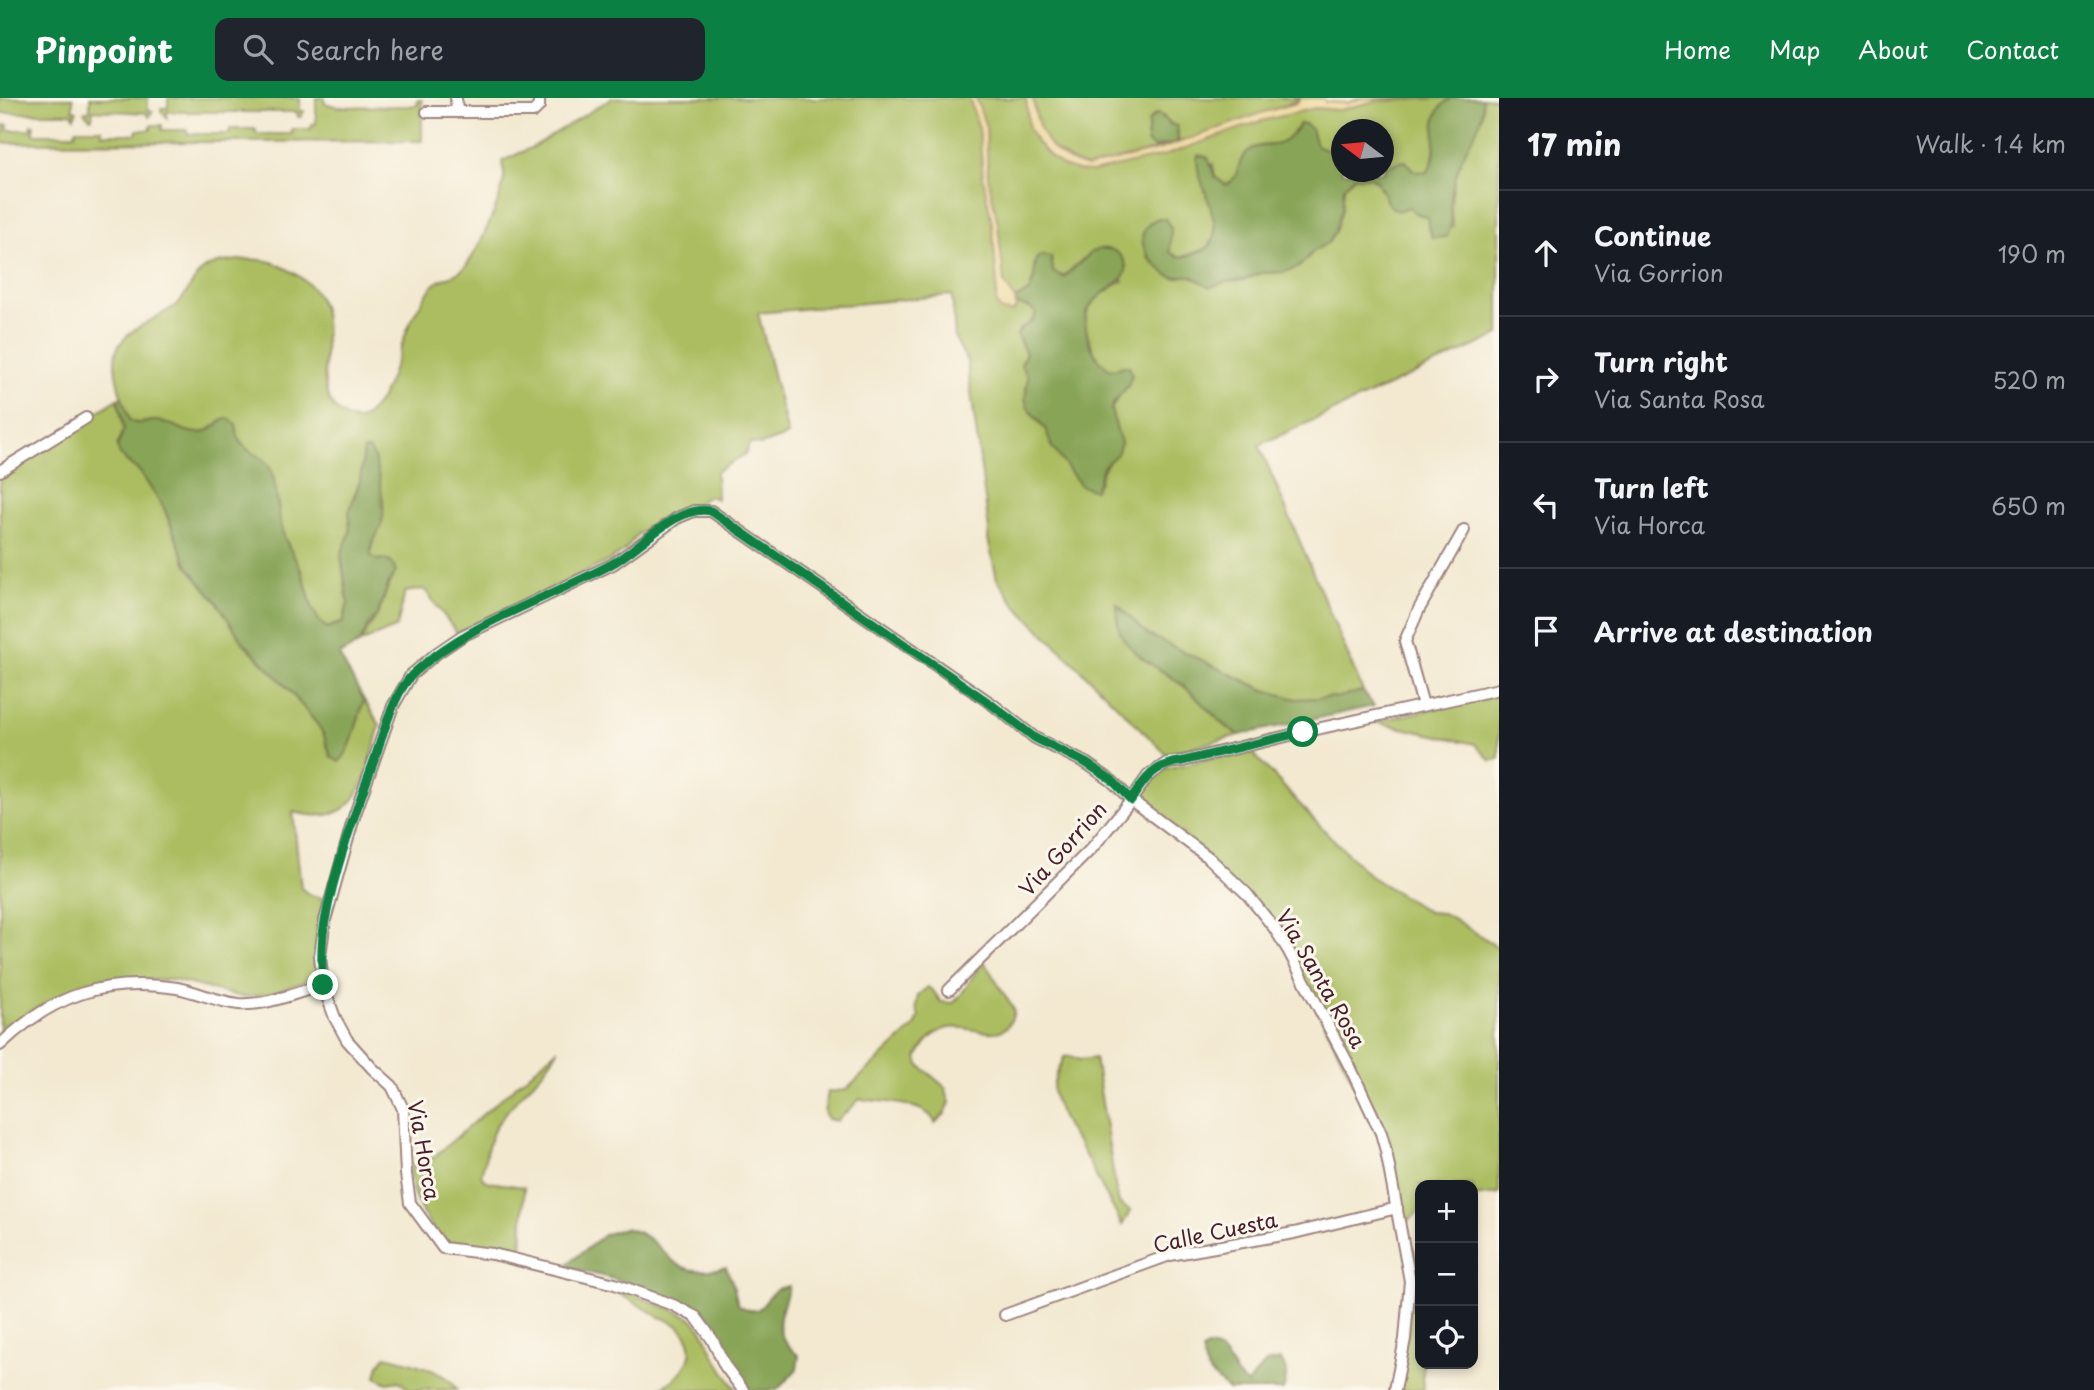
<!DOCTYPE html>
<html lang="en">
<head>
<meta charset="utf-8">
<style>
	body { margin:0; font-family:"Playpen Sans",sans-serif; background:#20242c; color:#f1f3f6 }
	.controls { position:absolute; right:21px; bottom:21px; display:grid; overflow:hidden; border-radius:14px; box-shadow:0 4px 10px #0003 }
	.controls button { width:63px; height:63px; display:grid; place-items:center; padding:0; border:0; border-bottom:2px solid #363941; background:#171b24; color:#f1f3f6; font:35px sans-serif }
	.compass { position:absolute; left:1331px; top:21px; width:63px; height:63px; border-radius:50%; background:#171b24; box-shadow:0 4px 10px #0003; rotate:286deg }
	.stop { position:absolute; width:21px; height:21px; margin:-16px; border:5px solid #0b8043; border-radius:50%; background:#fff }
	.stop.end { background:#0b8043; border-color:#fff; box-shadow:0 2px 7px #0008 }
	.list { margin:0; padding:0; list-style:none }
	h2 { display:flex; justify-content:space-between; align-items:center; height:91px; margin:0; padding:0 28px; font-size:30px }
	h2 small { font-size:23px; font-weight:400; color:#9ea1a6 }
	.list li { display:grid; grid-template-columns:46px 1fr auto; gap:21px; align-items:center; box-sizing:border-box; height:126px; padding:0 28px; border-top:2px solid #363941 }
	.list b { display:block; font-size:26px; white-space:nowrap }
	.list p { margin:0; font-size:23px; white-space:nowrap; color:#9ea1a6 }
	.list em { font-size:23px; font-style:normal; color:#9ea1a6 }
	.icon { flex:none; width:38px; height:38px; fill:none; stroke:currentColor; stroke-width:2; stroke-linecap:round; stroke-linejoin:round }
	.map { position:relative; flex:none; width:1499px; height:1292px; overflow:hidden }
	header { display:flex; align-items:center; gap:42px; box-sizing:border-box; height:98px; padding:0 35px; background:#0b8043; color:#fff }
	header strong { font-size:33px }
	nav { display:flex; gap:38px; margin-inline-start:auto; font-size:24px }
	.search { width:490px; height:63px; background:#20242c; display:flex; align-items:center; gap:18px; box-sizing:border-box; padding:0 24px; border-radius:14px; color:#9ea1a6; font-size:26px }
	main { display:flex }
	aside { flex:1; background:#171b24 }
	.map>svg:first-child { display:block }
	.green { fill:#abbd61; stroke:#7a6e46; stroke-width:2 }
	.forest { fill:#88a457; stroke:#696241; stroke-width:2 }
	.sand { fill:#eeda9e; stroke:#9c7c64; stroke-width:2 }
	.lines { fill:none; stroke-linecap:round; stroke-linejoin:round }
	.minor-casing { stroke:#9e847e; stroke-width:14 }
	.minor { stroke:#fff; stroke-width:10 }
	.route { stroke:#0b8043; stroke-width:9 }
	.labels { text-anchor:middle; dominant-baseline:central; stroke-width:6; stroke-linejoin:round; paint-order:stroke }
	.street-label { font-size:21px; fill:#4a1f2b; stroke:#fbf7ec }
</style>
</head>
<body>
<header>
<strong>Pinpoint</strong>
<div class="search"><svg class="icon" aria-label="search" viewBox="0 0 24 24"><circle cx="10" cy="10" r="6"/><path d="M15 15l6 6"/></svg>Search here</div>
<nav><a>Home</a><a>Map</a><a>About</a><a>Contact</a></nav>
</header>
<main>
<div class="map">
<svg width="1499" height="1292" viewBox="0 0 1499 1292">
	<rect width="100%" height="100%" fill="#fbf7ec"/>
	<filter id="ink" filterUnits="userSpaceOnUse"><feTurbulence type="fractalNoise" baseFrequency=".0143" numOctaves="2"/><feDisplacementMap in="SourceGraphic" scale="14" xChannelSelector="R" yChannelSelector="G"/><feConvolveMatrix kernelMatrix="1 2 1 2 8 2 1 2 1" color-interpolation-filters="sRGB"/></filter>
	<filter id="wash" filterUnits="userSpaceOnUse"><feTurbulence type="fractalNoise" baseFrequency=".00686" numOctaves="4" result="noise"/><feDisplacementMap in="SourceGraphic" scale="28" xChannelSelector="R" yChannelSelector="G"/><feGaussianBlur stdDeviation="1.57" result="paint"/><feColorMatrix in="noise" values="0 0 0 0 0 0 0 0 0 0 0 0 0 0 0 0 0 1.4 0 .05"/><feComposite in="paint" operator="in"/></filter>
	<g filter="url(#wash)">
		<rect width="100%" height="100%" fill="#f3e9d1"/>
		<g class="green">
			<polygon points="0,0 73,0 73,12 77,13 74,19 72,15 0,15"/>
			<polygon points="90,0 148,0 148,12 153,13 149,19 147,15 93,12 92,20 90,20 84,14 90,12"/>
			<polygon points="168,0 300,0 300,13 304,13 301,19 298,19 297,14 167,14 167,20 161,13 161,10 168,10"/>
			<polygon points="316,0 325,0 324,5 339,9 408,8 418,7 417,2 422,2 422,43 0,45 0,36 4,35 4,27 8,27 8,32 30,32 31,27 34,27 34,36 75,36 76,31 102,31 102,36 136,36 137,32 151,32 151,27 162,27 162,32 187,32 188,36 229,36 230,31 256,31 256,36 292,36 292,31 311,31 312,26 316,26"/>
			<path d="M612,0h357l10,30 4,49 9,46 5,60 -1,19 20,6v-4l15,4 5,5 -5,11 -12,6 1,12 6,11 -5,12 7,12 -2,13 2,18 18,22 6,17 29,39 18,-3c3,-17 14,-25 22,-40l-10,-33 21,-36 -3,-8 -19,4c-12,-9 -16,-18 -21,-31 -12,-31 9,-44 34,-58l-39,-23 -21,19 -10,-4 -2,-16 -17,7 1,9 -6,19 -14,7 -11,-16 -6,-59 -10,-47 -2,-50 -10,-29h50l3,31 7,13 16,16 40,14 169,-51 54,-13 24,2 36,-9 77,-3c-24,14 -10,57 -26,75l-12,-2 -9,-10 -21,6v-37l-12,-1 -1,-7 -21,1 -3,6 -5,1c-1,10 -4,16 -14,20l-12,-5 -5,-16 -6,-5h-5c-7,9 -13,19 -26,21 -8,1 -15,-1 -22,4 -15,10 -11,29 -26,36l-11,-8 -2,-13 -12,12c6,17 21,53 9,69 -3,5 -9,5 -14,7 -11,4 -16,7 -26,0l-1,-9 -22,14 21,18 7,3 14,-3 21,12 15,-5 20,-2 15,-7 24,-1 15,-5 15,-16 14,-9 7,-11 7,-22 2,-22 10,-10h17l39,30 4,5 14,6 2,14 23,-6c-6,-23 1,-49 10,-71 9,-21 23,-33 19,-57l17,1v236l-240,110 104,246 -24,6 -43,2 -32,-9 -116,-55 -31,-30v16l25,37 42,28 42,41 13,8 -73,19 -149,-147 -20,-28 -9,-40 1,-9 -22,-169 -12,-23 -3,-43 -194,18 30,122 -27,10 -11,-2 -5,11 -29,18 1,27 -8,-3 -57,33c-16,1 -18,11 -27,21 -4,4 -11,7 -16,11l-152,72 -33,-44 -19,3 -8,35 -37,16c6,-13 15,-22 20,-34 6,-13 7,-25 15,-37l-24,-16c-1,-16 11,-26 12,-41 2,-22 -8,-40 -10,-60l-9,-5 -4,31 -7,17 -3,34 -9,23 7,48 -5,19 -17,6c-16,-12 -16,-35 -23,-53 -6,-16 -19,-32 -22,-49 -3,-16 -4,-33 -8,-49 -7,-31 -35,-16 -37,-53l-21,1c-21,21 -36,-3 -58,-4 -11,-1 -16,5 -27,0 -7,-17 -20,-55 -13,-72 10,-21 42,-31 59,-44 12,-9 15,-25 26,-34 12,-12 56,-14 72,-8 10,4 24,12 32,19 47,39 -14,121 51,139 34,-14 40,-76 57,-106 6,-10 15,-28 25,-34 7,-4 18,-6 24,-12 14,-14 40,-73 41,-92 0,-6 -1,-11 -2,-16l31,-14z"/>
			<path d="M1033,0h268c-6,6 -100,37 -117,43h-6v-11l-16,-15 -7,-1 -6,6 -2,22 25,3 -76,21 -9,1 -10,-3 -25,-16 -13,-18z"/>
			<path d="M118,301l6,30 -7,18 9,14 14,11 24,36 24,59 29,35 25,39 41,42 35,42 6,10 7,22 21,-17 12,-40 16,25c-15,52 -18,105 -87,87l8,76 7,6 17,5 -6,30 -3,45 -4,5 -43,15 -27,3 -68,-17 -67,-1 -40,14 -38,19 -29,27v-565z"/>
			<polygon points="1496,597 1499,601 1499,661 1491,663 1475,646 1374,624"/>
			<polygon points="1242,653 1252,655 1264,667 1315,723 1370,778 1428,814 1442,815 1451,819 1499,850 1499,1096 1473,1099 1473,1087 1420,1087 1420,1112 1406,1125 1403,1123 1392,1063 1276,826 1141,704 1140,699 1143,690 1160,672"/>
			<path d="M985,865l29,47c-7,40 -42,13 -66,18 -15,4 -25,17 -31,30l2,7 26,22 5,16 -6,12 -9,8c-6,-21 -55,-21 -75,-24l-23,22 -9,-2 -4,-7 4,-20 18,-2 69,-64 4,-9 -3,-10 2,-12 10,-8 6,5 7,10 12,1c14,-11 17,-29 32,-40z"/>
			<path d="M558,951c-15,29 -44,49 -62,77 -8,13 -10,33 -15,48l2,5 6,3 35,5 -2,69 -62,-9 -20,-9 -17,-24 -10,-22 -3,-25 18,-5z"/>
			<path d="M1071,958l8,4 16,-2 22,139 3,7 11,7 -9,14 -43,-81c-10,-10 -26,-41 -26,-55 0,-10 7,-22 11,-32z"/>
			<polygon points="1409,1149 1413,1150 1420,1172 1420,1266 1424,1266 1422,1281 1424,1292 1399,1292 1413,1169"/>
			<path d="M605,1188l17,4 69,27 12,14 12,26 21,33h-79c24,-12 49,-39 21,-64 -5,-4 -14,-7 -20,-10 -17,-10 -35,-20 -53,-30z"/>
			<path d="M385,1258c19,4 64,15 72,34h-47l-11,-9 -12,2 -11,-6 3,-12z"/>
		</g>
		<g class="forest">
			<path d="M1452,0h30c3,23 -8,36 -18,55 -5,11 -9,25 -12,37 -4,17 3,32 -5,47l-15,1 -4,-20 -14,-6 -4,-5 -13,4 -9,-7 -11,-23 -6,-4h-17l-10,10 -2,22 -7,22 -6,11 -15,9 -15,16 -15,5 -24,1 -16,7 -19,2 -15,5c-7,-3 -13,-10 -20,-11 -8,-2 -15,4 -22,-1 -20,-14 -41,-41 -10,-57l8,1 5,9 -1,24c7,5 13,6 21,3 4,-3 11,-4 15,-6 27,-17 -16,-74 -8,-94l10,2 7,20 11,8c14,-6 10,-24 21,-33 11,-10 26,-3 38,-11 6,-4 10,-11 15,-17h5l6,5 5,16c12,7 18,4 25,-7l1,34h42v-5l21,-6 9,10 12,2c21,-23 -7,-57 26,-75z"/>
			<path d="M1159,15l10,11 8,2 1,15c-8,5 -15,3 -24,7l-7,-6 2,-22z"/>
			<path d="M1100,151c8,-1 16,1 21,7 16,19 -8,29 -20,39 -6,5 -11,11 -15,17 -3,22 6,45 24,58l14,-4 5,1 3,7 -4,12 -15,17 -2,7 10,33 -4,11 -14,13 -8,23 -14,-4 -29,-39 -6,-17 -18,-22 -3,-9 3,-22 -7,-12 5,-12 -9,-19c5,-10 16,-8 19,-21l-5,-5 -15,-4 -1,-5 14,-7 5,-13 2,-20 5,-4 10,2 2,15 11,5 28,-25z"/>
			<path d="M122,299l8,24c11,5 15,0 26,0 17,0 31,16 49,11 9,-2 13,-12 24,-14l7,6c2,37 30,22 37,53 4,16 5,33 8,49 3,17 16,33 22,49 6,18 7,41 24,53l16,-5 5,-20 -7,-48 9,-23 -1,-20 11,-31 4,-31 5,-1c9,12 18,61 12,76 -4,12 -11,18 -10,31l7,4 6,-1 8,4 4,9 -7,10 -12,33 -8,9 -9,19 -21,12 25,45c-7,20 -11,49 -25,62l-8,-5 -7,-22 -6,-10 -35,-42 -41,-42 -25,-39 -29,-35 -24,-59 -24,-36 -20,-17 -3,-8 7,-18 -6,-30z"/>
			<path d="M1117,506l31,31 116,55 32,9 43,-2 24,-6 11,15 -135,29c-21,-12 -35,-32 -53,-47 -20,-17 -45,-26 -61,-47 -8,-11 -8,-24 -8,-37z"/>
			<path d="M624,1130c49,10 37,55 102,39l7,17 5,21c27,15 24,-6 39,-16 4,-2 8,-2 12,-3 -9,33 -20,45 10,70l-2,13 -20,21h-26c-6,-7 -13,-13 -18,-21 -8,-14 -14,-31 -23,-43 -26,-35 -105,-49 -146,-59l40,-32z"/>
			<path d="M1207,1249c24,1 22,27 40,37l19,-21 15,-3c7,10 6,19 2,30h-55c-13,-13 -26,-19 -25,-40z"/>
		</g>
		<g class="sand">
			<polygon points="969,0 976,0 986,29 988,79 998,126 1004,185 1015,201 1016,210 1013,214 1001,213 996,204 997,185 992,125 983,79 979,30"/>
			<path d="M1026,0h7c4,36 17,59 54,69l71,-17 103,-37 35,-10 5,-5h22l3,4 21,1 14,-5h72l-58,3 -36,9 -24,-2 -54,13 -95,34 -74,17 -14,-1 -15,-5 -11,-8 -16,-17 -7,-12z"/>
		</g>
	</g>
	<g filter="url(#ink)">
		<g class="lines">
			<g class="minor-casing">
				<g id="minor">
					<polyline points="456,0 457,14"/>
					<polyline points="427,14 533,14 539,8 539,0"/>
					<polyline points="0,373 86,320"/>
					<polyline points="1423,607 1405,543 1419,511 1464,432"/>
					<polyline points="949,892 1092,750 1131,702 1148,678 1167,665 1183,663 1303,634 1499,591"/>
					<path d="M0,947c52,-50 105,-68 177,-57 21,4 41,14 62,16 28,2 58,-12 84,-19"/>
					<polyline points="1005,1217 1170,1157 1294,1135 1397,1110"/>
					<polyline points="743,1292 725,1268 712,1241 696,1219 673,1207 615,1186 493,1156 443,1150 410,1105 406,1076 403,1011 392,988 372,970 347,942 335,920 323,887 320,858 325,822 354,719 393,608 411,577 437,555 462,538 613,466 677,420 694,413 711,413 992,606 1035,640 1086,665 1112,683 1131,702 1208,759 1247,796 1275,831 1288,852 1351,971 1381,1035 1386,1053 1410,1183 1405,1241 1395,1292"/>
				</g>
			</g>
			<use href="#minor" class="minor"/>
		</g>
	</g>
	<g class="lines" filter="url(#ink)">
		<path class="route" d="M323,887c-2,-22 -2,-42 2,-64 10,-55 31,-110 50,-163 9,-26 19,-67 40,-86 55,-50 130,-72 195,-107 28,-14 67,-62 101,-54l281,194 43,33 51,25 26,17 19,20c14,-22 24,-36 52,-39l120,-29"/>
	</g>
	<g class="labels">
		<g class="street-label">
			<text transform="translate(1062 750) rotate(-48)">Via Gorrion</text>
			<text transform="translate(1322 880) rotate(60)">Via Santa Rosa</text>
			<text transform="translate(425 1052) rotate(80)">Via Horca</text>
			<text transform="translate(1215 1133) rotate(-12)">Calle Cuesta</text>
		</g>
	</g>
</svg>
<div class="controls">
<button>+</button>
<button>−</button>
<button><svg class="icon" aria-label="locate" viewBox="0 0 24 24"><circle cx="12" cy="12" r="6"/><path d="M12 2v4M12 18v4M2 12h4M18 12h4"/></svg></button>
</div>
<svg class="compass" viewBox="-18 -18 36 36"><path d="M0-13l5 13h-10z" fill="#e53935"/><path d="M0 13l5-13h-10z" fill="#9ea1a6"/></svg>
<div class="stop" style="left:1303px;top:634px"></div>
<div class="stop end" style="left:323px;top:887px"></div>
</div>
<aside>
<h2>17 min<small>Walk · 1.4 km</small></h2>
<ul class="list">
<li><svg class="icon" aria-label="ahead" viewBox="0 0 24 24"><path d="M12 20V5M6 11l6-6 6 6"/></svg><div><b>Continue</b><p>Via Gorrion</p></div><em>190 m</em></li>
<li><svg class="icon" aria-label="right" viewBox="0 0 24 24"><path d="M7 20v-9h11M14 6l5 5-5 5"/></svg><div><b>Turn right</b><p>Via Santa Rosa</p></div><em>520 m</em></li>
<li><svg class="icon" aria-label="left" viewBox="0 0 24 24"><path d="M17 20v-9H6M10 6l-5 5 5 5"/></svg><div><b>Turn left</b><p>Via Horca</p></div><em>650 m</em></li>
<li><svg class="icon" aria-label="arrive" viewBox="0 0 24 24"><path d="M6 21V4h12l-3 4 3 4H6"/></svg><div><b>Arrive at destination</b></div></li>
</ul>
</aside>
</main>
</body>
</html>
